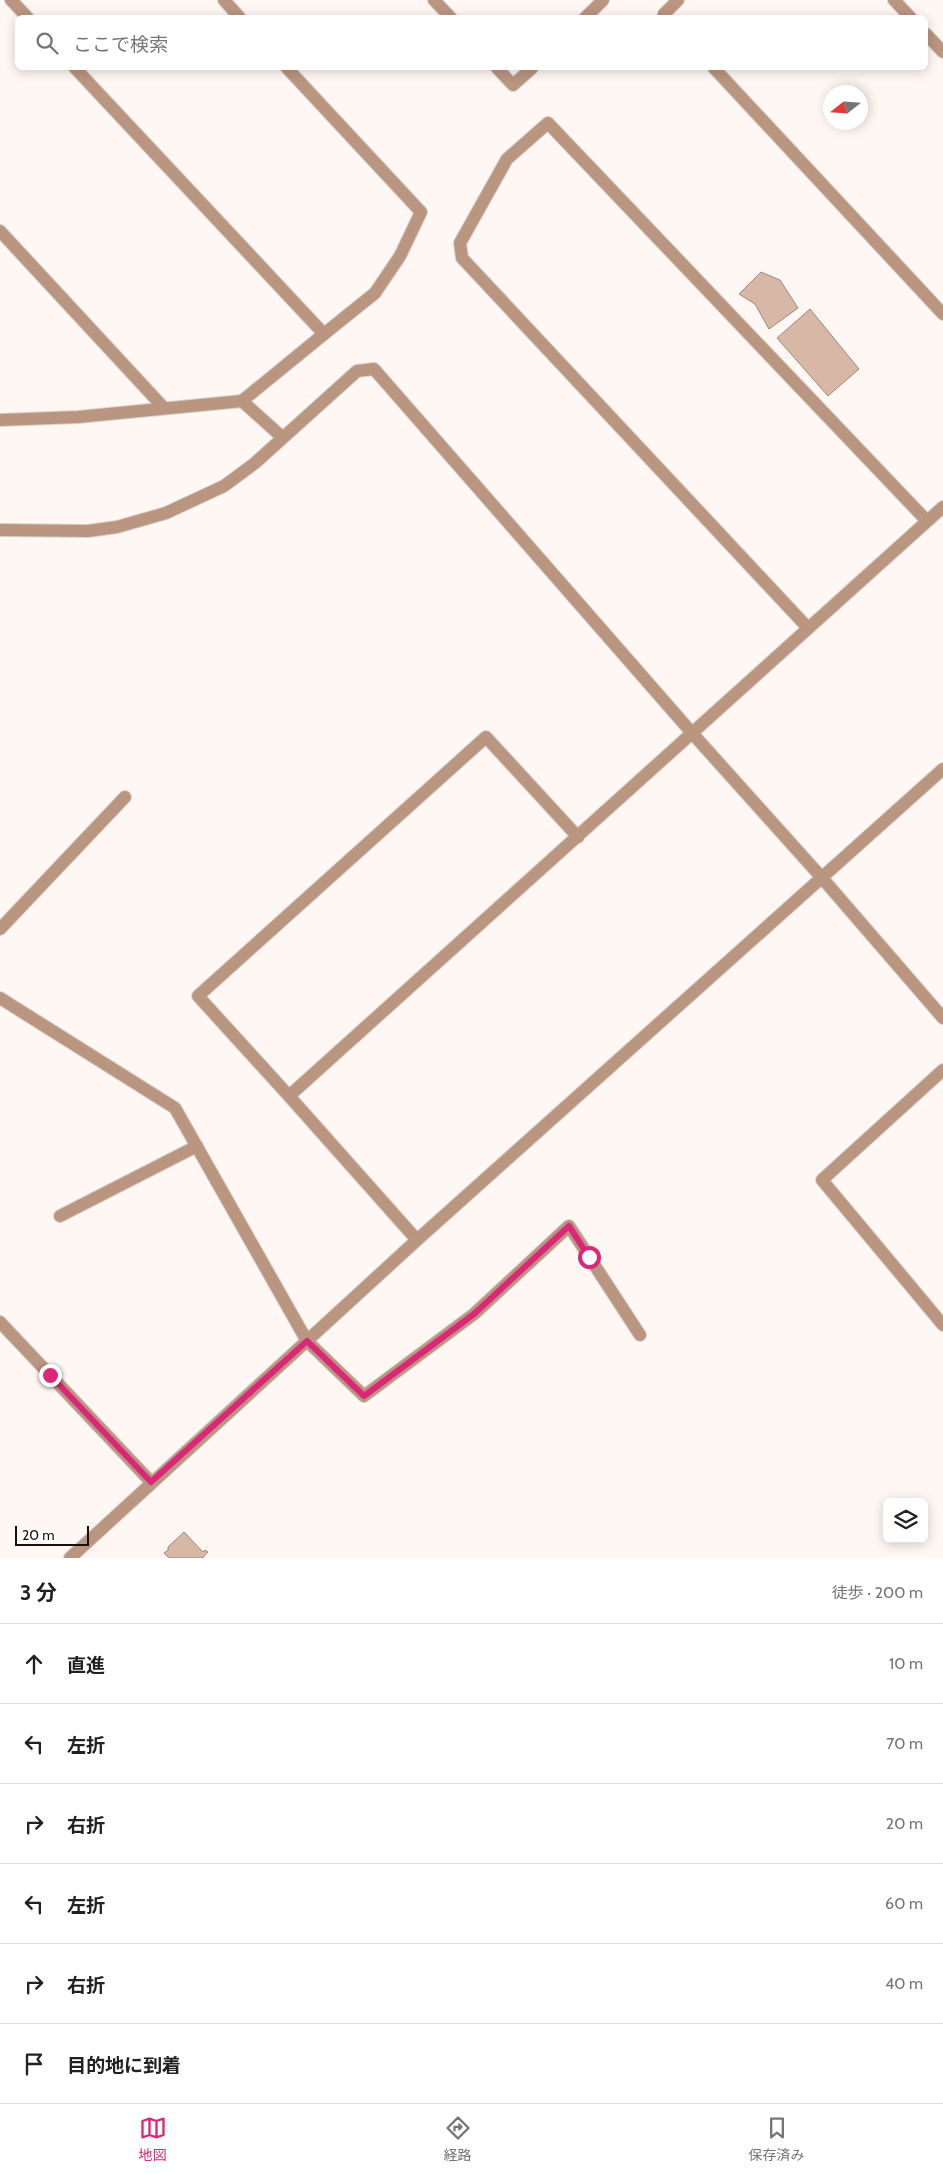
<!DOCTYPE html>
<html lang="ja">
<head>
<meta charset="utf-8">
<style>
	body { margin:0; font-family:Cabin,"Noto Sans JP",sans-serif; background:#f2f2f2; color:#202124 }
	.controls { position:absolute; right:15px; bottom:15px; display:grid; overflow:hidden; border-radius:8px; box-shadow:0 2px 12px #0003 }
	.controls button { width:45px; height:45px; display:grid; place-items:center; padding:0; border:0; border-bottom:1px solid #e0e0e0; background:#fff; color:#202124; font:25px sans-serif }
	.compass { position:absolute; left:823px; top:85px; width:45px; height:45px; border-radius:50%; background:#fff; box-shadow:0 2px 12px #0003; rotate:253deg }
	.scale { position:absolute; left:15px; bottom:12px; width:74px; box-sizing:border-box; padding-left:5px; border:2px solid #190e08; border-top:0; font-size:14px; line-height:18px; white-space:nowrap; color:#190e08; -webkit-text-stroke:4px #fff; paint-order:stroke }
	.stop { position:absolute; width:15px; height:15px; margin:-11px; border:4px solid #db2777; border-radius:50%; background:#fff }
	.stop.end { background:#db2777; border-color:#fff; box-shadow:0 1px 5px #0008 }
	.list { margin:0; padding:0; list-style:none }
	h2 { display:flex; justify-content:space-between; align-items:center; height:65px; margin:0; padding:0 20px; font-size:21px }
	h2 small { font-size:16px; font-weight:400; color:#757577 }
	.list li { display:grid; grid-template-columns:32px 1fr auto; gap:15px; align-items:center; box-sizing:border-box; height:80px; padding:0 20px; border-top:1px solid #e0e0e0 }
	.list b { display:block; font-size:19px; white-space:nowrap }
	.list em { font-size:16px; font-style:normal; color:#757577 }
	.icon { flex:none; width:28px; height:28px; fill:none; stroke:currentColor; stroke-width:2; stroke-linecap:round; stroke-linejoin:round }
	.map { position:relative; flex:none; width:943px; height:1558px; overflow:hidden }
	.search { position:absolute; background:#fff; box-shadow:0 2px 12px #0003; left:15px; right:15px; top:15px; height:55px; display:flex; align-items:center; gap:12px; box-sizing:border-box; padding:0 18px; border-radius:8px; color:#757577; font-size:19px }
	.sheet { height:545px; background:#fff }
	nav { display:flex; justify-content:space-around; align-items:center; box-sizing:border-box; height:70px; border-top:1px solid #e0e0e0; background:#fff; font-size:14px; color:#757577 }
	nav a { display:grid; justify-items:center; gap:2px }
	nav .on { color:#db2777 }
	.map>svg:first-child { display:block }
	.building { fill:#d7b7a5; stroke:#a58775 }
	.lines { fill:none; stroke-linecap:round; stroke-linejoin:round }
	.minor-casing { stroke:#d9d2cd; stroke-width:14 }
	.minor { stroke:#ba9580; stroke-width:12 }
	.route { stroke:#db2777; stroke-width:6 }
</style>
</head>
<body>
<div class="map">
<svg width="943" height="1558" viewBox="0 0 943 1558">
	<rect width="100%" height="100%" fill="#fef7f3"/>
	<g class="building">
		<polygon points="761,272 780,280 798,308 769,329 755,304 739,294"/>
		<polygon points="810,309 859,369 828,396 777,338"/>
		<polygon points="184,1532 203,1552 205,1550 208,1552 203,1557 204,1558 169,1558 164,1553 168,1550 168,1547"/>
	</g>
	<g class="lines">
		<g class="minor-casing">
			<g id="minor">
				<polyline points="11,0 28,18"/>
				<polyline points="224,0 240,18"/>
				<polyline points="434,0 451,18"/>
				<polyline points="894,0 911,18"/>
				<polyline points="585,18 603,0"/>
				<polyline points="667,18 664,14 678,0"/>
				<polyline points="926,34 943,52"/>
				<polyline points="287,68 421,212 400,256 375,293 324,334"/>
				<polyline points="497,68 513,85 532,68"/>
				<polyline points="714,68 943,314"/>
				<polyline points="0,231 164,408"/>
				<polyline points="242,401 282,437"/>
				<polyline points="0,420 78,417 242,401 324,334 75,68"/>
				<polyline points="0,530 88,531 117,527 166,513 224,486 255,463 357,371 374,369 692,733 823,879 943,1018"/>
				<polyline points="808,628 462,258 460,243 507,159 548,123 927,521"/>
				<polyline points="0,929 125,797"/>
				<polyline points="0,998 175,1108 307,1341 364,1396 474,1314 569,1226 640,1335"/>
				<polyline points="943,1070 822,1180 943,1325"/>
				<polyline points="289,1096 198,996 486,737 578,837"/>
				<polyline points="60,1216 197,1146"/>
				<polyline points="417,1240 289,1096 943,507"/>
				<polyline points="0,1322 151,1482"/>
				<polyline points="70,1558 417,1240 943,769"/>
			</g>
		</g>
		<use href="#minor" class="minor"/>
	</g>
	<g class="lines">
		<polyline class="route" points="50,1375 151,1482 307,1341 364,1396 474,1314 569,1226 589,1257"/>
	</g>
</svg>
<div class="controls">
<button><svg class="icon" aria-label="layers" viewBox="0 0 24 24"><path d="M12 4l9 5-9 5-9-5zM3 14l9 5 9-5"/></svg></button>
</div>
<svg class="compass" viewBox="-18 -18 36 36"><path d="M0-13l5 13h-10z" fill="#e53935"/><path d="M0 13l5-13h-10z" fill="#757577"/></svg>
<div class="scale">20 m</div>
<div class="stop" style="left:589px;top:1257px"></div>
<div class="stop end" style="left:50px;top:1375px"></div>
<div class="search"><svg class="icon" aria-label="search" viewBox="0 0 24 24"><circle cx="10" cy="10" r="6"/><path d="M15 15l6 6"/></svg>ここで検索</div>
</div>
<section class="sheet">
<h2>3 分<small>徒歩 · 200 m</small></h2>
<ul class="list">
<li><svg class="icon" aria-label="ahead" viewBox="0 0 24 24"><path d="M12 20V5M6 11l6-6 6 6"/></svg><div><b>直進</b></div><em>10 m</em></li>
<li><svg class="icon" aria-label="left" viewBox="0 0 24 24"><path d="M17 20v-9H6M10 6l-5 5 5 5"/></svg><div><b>左折</b></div><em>70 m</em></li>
<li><svg class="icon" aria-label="right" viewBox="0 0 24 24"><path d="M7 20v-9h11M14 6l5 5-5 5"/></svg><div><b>右折</b></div><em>20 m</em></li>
<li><svg class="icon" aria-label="left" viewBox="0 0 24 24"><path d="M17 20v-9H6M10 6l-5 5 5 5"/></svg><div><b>左折</b></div><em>60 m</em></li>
<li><svg class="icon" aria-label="right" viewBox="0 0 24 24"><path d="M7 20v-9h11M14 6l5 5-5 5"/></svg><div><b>右折</b></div><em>40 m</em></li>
<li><svg class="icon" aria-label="arrive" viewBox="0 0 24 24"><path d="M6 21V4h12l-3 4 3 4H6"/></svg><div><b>目的地に到着</b></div></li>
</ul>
</section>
<nav>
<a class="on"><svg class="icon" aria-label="map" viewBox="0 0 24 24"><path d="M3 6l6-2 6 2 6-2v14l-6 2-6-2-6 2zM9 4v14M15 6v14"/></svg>地図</a>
<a><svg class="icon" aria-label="directions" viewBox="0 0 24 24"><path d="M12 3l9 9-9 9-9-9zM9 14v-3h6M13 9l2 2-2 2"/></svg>経路</a>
<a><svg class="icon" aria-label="saved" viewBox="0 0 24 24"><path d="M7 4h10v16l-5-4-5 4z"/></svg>保存済み</a>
</nav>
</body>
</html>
